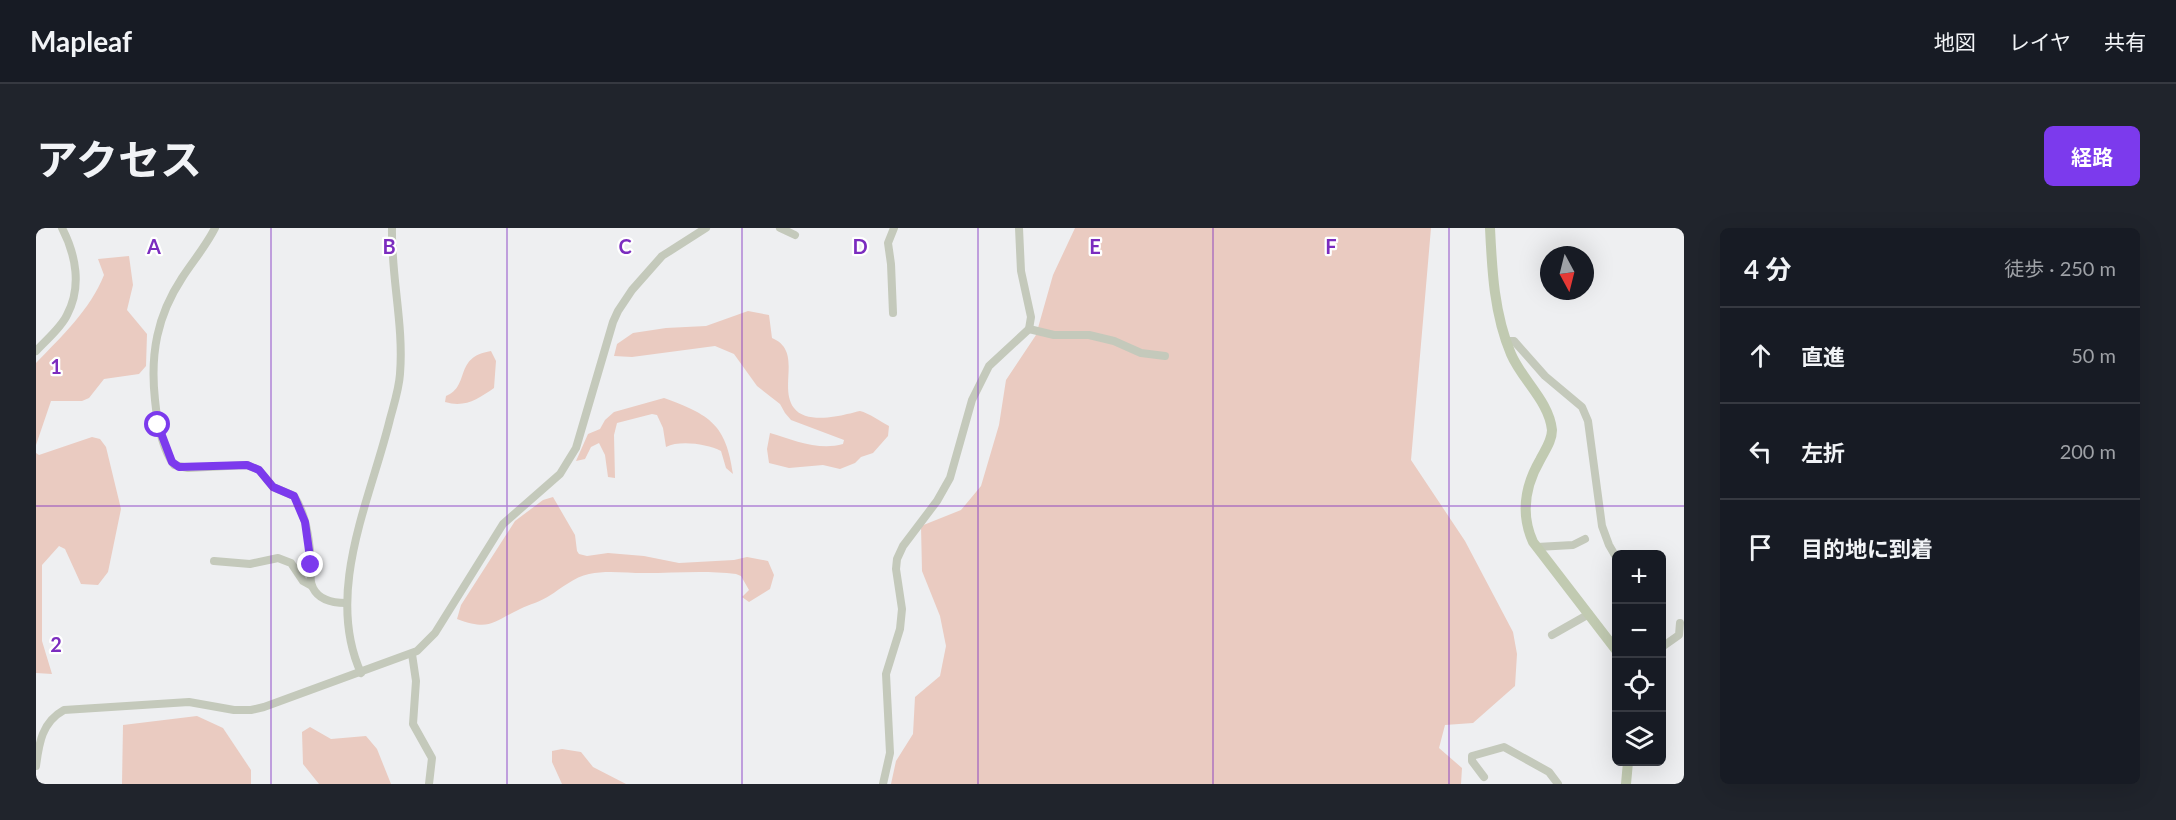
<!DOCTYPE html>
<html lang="ja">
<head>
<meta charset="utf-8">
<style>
	body { margin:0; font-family:Lato,"Noto Sans JP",sans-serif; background:#20242c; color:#f1f3f6 }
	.controls { position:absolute; right:18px; bottom:18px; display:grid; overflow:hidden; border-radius:9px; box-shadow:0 6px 24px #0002 }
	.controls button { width:54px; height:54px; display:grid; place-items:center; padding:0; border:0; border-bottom:2px solid #363941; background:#171b24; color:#f1f3f6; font:30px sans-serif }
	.compass { position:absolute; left:1504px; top:18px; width:54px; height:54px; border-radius:50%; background:#171b24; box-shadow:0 6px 24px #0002; rotate:173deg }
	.stop { position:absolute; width:18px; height:18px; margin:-14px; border:4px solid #7c3aed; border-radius:50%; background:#fff }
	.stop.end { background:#7c3aed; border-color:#fff; box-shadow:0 2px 6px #0008 }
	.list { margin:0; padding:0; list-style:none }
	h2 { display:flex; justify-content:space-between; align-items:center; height:78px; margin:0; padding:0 24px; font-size:26px }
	h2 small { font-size:20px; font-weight:400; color:#9ea1a6 }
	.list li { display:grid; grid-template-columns:39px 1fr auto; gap:18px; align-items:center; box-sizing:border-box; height:96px; padding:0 24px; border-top:2px solid #363941 }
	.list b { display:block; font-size:22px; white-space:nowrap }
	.list em { font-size:20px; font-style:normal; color:#9ea1a6 }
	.icon { flex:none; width:33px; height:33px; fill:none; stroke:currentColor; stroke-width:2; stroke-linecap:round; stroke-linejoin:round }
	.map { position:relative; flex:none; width:1648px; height:556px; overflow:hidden; border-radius:9px }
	header { display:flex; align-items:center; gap:36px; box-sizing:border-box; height:84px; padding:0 30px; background:#171b24; border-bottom:2px solid #363941 }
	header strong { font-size:28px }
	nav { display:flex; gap:33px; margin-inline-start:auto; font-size:21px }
	.intro { display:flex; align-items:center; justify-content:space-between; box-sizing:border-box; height:144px; padding:0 36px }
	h1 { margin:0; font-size:42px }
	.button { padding:15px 27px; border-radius:9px; background:#7c3aed; color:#fff; font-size:21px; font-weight:700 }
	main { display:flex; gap:36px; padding:0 36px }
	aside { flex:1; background:#171b24; border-radius:9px; box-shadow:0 6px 24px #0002 }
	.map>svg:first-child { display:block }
	.green { fill:#eacbc1 }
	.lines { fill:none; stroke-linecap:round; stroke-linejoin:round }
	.minor { stroke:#c4c9bb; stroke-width:8 }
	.major { stroke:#c1cab1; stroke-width:10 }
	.route { stroke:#7c3aed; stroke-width:8 }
	.grid { fill:none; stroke:#7b2cbf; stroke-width:1.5; stroke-opacity:0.55 }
	.grid-label { font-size:20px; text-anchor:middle; font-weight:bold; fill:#7b2cbf; stroke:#fff; stroke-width:4.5; stroke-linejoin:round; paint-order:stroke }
</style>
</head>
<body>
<header>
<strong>Mapleaf</strong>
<nav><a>地図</a><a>レイヤ</a><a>共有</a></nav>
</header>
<div class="intro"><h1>アクセス</h1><a class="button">経路</a></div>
<main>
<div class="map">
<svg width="1648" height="556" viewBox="0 0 1648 556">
	<rect width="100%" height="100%" fill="#eeeff1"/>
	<g class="green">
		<polygon points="1039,0 1395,0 1375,232 1429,313 1477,404 1481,426 1479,458 1437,495 1409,497 1403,520 1426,540 1425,556 855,556 860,533 877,506 879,469 904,448 910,418 904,388 886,343 885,298 925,282 945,258 963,197 970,152 1000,107 1017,47"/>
		<path d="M93,28l4,29 -6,25 20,24 -1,32 -7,8 -35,5 -15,19 -7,3h-31l-15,44v-82c26,-27 54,-53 68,-88l-6,-16z"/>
		<path d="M712,83l21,4 3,23c31,13 6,49 22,70 10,14 38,10 53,6 4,0 10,-3 13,-3 9,2 21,11 29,15l-1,10 -15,17 -12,4 -6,6 -15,6 -17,-4 -34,3 -20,-5 -2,-14 3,-16c23,7 49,18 73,11l1,-4 -53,-20 -6,-7 -5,-9 -23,-18 -23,-32 -19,-8 -83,11 -18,-1 3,-12 16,-11 33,-5 40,-2z"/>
		<path d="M455,123l5,10 -2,27c-16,11 -29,20 -49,14l1,-6c25,-10 7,-39 45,-45z"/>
		<path d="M628,170c46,17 62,26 69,76l-7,-6 -5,-17c-14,-7 -41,-11 -55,-4l-3,-19 -6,-13 -5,-1 -35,9 -3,12 1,43 -7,-1 -3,-22 -6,-12 -8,4 -6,12 -9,2 12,-27 12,-5 5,-9 9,-8z"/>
		<polygon points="56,209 64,211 70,219 85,281 72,344 62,357 45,356 29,321 23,318 6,337 6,413 16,446 0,445 0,225 3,227"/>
		<path d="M517,269l22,38 2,16 2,3 8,2 21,-3 36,3 35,7 55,-3 13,-3 21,4 6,14 -4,14 -21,13 -7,-5 7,-7 -8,-14 -5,-2c-31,-4 -61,-1 -92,-1 -18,0 -37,-3 -55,1 -15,3 -27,14 -40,22 -9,6 -19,8 -29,13 -29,14 -30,22 -63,10l4,-14 54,-84 28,-21z"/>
		<polygon points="161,488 187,500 215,542 215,556 86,556 87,497"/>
		<polygon points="274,499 295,511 330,508 341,521 355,556 283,556 267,536 266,504"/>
		<polygon points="526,521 545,524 557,539 590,556 526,556 516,534 516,523"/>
	</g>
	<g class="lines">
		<g class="minor">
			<path d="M179,0c-9,18 -22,33 -33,50 -25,38 -32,76 -27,122 2,21 6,47 19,65l14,3 59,-3 12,5 14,17 21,9c13,19 16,46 17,69 0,7 -2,16 2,23 6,12 21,15 33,15"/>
			<polyline points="744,0 759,7"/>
			<polyline points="857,85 855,36 852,15 858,0"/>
			<polyline points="993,101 1018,107 1053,107 1078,113 1105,125 1129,128"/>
			<polyline points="1471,113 1478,113 1509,148 1546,179 1552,193 1566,298 1573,317 1580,329"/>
			<path d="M0,123c10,-11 25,-23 31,-36 15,-28 9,-60 -5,-87"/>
			<polyline points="1501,319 1537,317 1549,311"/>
			<polyline points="178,333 214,336 242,330 255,335 267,353 276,358"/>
			<polyline points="1516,407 1553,386"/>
			<polyline points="1626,419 1643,407 1644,395"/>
			<polyline points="376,426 380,453 377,496 396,530 393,556"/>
			<path d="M325,445c-37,-81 10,-175 29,-254 4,-15 9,-30 10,-45 4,-49 -9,-97 -8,-146"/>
			<path d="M0,538c3,-23 6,-44 28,-56l125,-8 45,8h17l13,-3 153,-56 18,-18 68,-109 57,-50 16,-26 37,-126 5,-11 14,-21 30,-34 44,-28"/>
			<polyline points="1448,549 1436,533 1436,528 1468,519 1513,544 1522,556"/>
			<polyline points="847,556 854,525 850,446 864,401 866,381 860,341 861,331 867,318 901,273 914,250 936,172 953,138 993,101 995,89 985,43 983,0"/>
		</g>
		<g class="major">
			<path d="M1454,0c2,42 4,86 21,126 11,26 38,47 41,76 0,11 -7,20 -12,30 -15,26 -20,53 -7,82l83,108"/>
			<polyline points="1590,556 1592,534"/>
		</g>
	</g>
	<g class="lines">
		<polyline class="route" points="122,197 136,234 143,239 211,237 223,242 237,259 258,268 269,294 275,337"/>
	</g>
	<path class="grid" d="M235,0v556M471,0v556M706,0v556M942,0v556M1177,0v556M1413,0v556M0,278h1648"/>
	<g class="grid-label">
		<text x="118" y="26">A</text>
		<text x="353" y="26">B</text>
		<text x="589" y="26">C</text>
		<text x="824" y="26">D</text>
		<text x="1059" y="26">E</text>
		<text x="1295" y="26">F</text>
		<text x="20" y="146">1</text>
		<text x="20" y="424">2</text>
	</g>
</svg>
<div class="controls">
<button>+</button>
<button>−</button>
<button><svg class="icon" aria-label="locate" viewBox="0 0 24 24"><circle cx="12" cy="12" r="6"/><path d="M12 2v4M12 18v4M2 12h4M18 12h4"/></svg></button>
<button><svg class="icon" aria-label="layers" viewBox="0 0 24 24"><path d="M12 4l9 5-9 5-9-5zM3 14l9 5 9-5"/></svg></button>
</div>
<svg class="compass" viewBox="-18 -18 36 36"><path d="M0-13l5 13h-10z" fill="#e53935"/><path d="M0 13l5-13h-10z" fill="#9ea1a6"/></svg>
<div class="stop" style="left:122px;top:197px"></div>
<div class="stop end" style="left:275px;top:337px"></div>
</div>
<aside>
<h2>4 分<small>徒歩 · 250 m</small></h2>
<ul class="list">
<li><svg class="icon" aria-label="ahead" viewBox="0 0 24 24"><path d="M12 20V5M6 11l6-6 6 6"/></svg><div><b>直進</b></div><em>50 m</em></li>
<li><svg class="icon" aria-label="left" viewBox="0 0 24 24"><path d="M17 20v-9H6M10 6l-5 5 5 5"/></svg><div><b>左折</b></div><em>200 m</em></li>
<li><svg class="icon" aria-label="arrive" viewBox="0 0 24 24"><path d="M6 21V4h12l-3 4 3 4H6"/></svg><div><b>目的地に到着</b></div></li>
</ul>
</aside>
</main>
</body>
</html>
